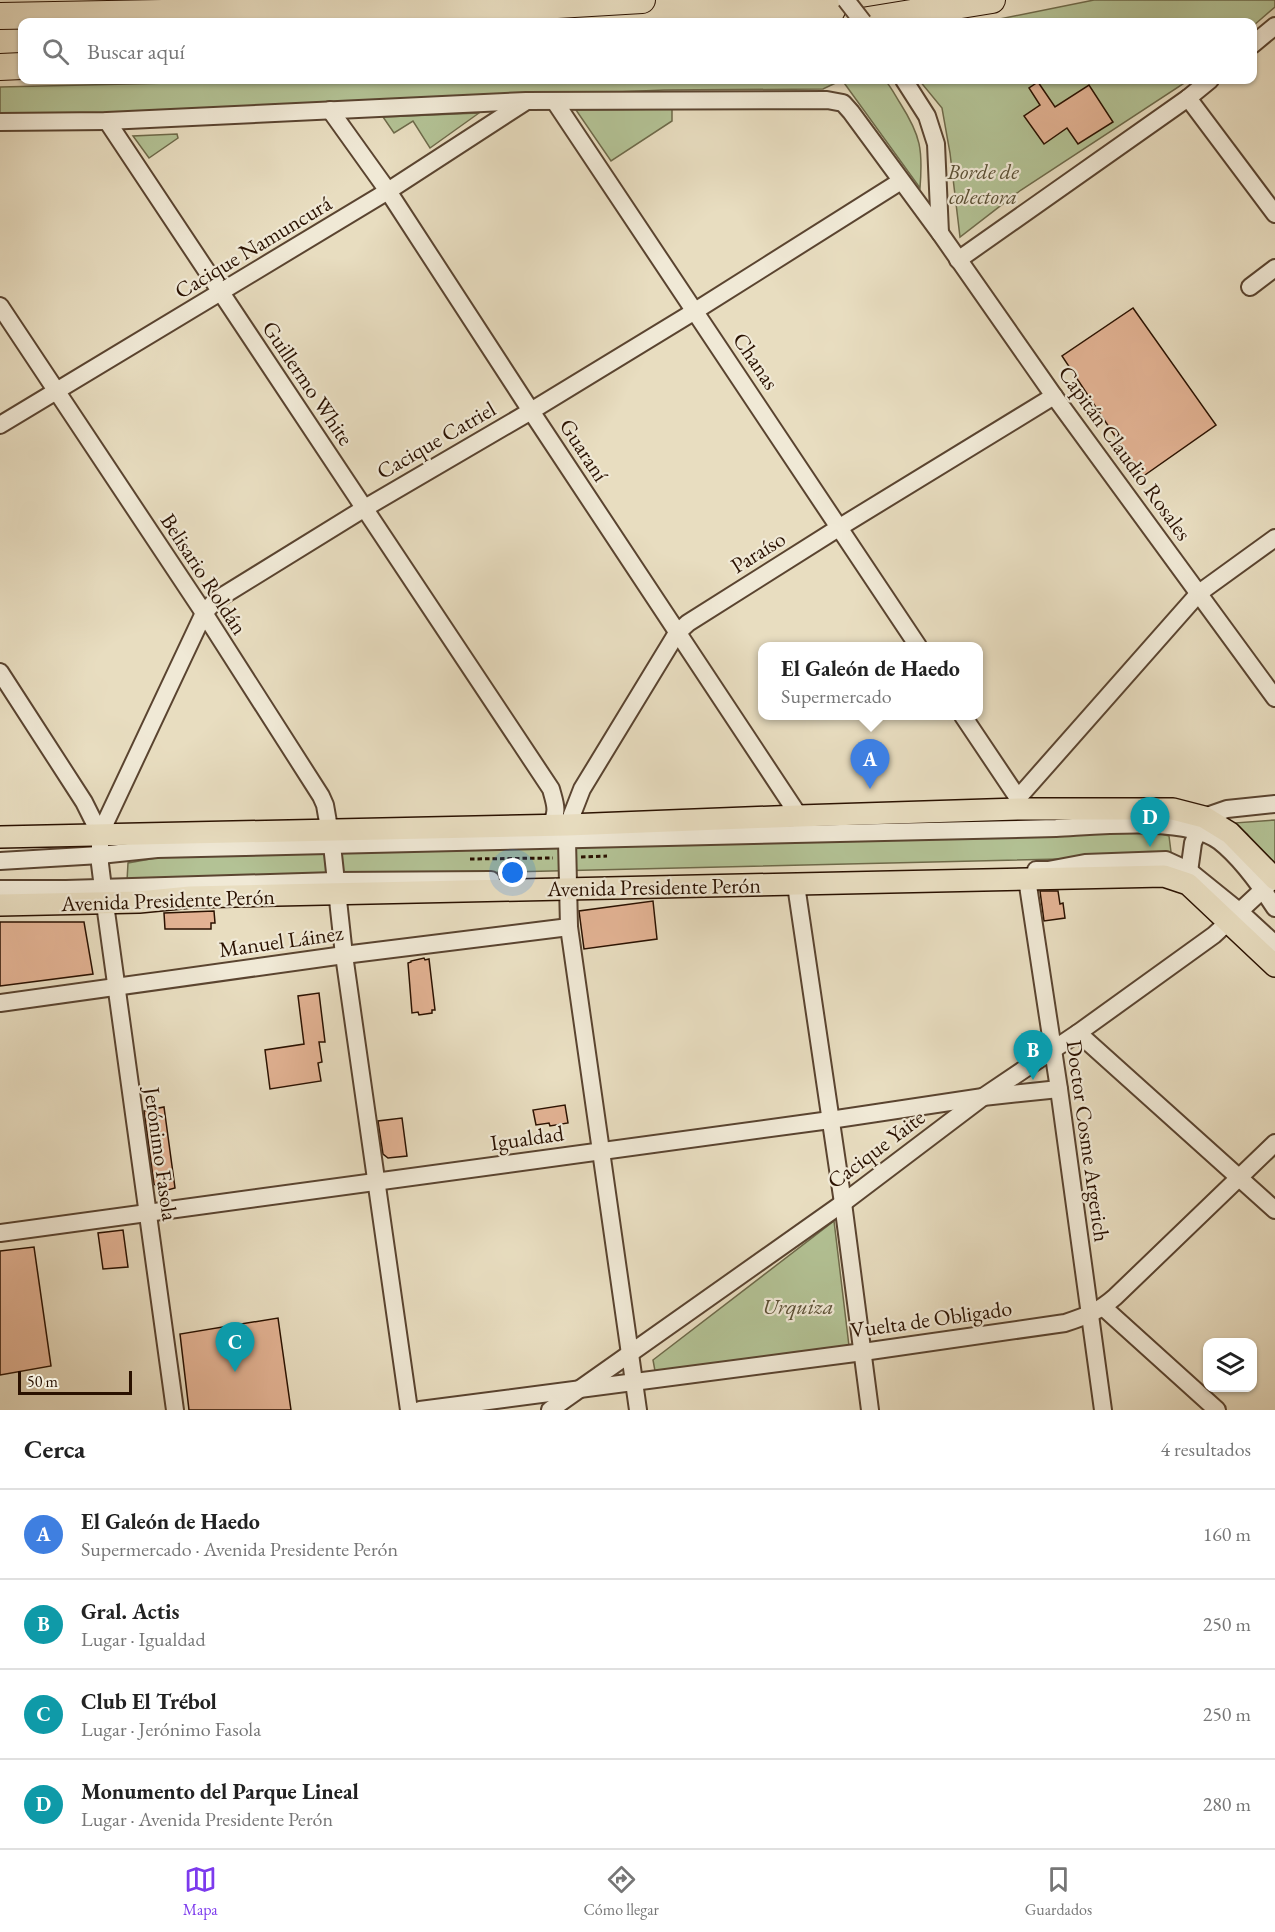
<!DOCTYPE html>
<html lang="es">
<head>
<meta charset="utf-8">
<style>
	body { margin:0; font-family:"EB Garamond",serif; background:#f6f6f6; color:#222 }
	.controls { position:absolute; right:18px; bottom:18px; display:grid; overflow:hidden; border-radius:12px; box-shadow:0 2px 4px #0004 }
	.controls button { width:54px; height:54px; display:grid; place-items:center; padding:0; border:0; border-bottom:2px solid #e0e0e0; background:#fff; color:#222; font:30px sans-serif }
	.scale { position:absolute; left:18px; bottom:15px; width:114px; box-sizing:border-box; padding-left:6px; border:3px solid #2a1100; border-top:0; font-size:16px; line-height:21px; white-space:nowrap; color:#2a1100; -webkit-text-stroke:4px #f0e9d6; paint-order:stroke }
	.you { position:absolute; left:513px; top:873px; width:21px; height:21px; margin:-15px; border:4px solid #fff; border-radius:50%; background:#1a73e8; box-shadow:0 0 0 9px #1a73e833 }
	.badge { display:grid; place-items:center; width:39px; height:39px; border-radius:50%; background:#7c3aed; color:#fff; font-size:20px; font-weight:700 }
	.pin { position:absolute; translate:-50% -50px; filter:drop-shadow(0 2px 3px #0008) }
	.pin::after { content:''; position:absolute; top:32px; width:21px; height:18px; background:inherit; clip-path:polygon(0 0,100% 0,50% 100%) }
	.popup { position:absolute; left:758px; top:642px; width:225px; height:78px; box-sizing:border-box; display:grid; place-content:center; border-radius:12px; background:#fff; filter:drop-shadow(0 2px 4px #0005); font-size:20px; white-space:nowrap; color:#767676 }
	.popup b { font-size:22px; color:#222 }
	.popup::after { content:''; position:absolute; left:50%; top:100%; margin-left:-12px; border:12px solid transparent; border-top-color:#fff }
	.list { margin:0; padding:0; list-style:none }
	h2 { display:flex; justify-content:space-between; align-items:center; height:78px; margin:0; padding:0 24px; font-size:26px }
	h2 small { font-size:20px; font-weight:400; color:#767676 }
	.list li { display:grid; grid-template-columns:39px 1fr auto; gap:18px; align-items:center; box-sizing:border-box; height:90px; padding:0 24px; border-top:2px solid #e0e0e0 }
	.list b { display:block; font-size:22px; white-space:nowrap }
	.list p { margin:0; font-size:20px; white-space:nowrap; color:#767676 }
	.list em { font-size:20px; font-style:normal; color:#767676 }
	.icon { flex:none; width:33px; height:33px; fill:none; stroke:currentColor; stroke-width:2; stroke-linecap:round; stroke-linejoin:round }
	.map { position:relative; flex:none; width:1275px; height:1410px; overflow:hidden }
	.search { position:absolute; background:#fff; box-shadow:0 2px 4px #0004; left:18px; right:18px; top:18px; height:66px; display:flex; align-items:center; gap:15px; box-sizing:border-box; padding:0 21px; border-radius:12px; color:#767676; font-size:22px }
	.sheet { height:438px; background:#fff }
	nav { display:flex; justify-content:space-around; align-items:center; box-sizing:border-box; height:84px; border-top:2px solid #e0e0e0; background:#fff; font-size:16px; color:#767676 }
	nav a { display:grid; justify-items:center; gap:3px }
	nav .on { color:#7c3aed }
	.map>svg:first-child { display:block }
	.green { fill:#b3c295; stroke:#6e6a4a; stroke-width:1.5 }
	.building { fill:#e3b394; stroke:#2a1100; stroke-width:1.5 }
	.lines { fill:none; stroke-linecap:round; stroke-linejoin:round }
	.minor-casing { stroke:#5a4430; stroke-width:20 }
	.major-casing { stroke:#2a1100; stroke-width:24 }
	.highway-casing { stroke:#2a1100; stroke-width:28 }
	.path { stroke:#2a1100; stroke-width:3; stroke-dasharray:4.5 3; stroke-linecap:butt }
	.minor { stroke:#f0e9d6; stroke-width:16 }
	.major { stroke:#e8ddc0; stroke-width:21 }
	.highway { stroke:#e8ddc0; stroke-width:26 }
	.minor-bridge-casing { stroke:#5a4430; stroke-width:20; stroke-linecap:butt }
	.minor-bridge { stroke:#f0e9d6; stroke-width:16 }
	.labels { text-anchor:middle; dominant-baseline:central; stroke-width:4.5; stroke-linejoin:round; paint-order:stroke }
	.park-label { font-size:22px; font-style:italic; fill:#5a4f34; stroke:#f0e9d6 }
	.street-label { font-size:22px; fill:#2a1100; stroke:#f0e9d6 }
</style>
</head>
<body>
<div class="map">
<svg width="1275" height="1410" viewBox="0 0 1275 1410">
	<rect width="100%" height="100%" fill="#e8ddc0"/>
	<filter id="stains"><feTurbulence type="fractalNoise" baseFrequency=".00333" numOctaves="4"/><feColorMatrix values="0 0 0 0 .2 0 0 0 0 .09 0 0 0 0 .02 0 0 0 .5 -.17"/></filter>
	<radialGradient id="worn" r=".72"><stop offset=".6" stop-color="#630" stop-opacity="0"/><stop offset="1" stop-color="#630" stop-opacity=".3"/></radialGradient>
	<g class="green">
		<polygon points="1094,0 1275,0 1275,7 1253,26 1252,22 985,22"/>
		<path d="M299,80h586c6,7 10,15 15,23 21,33 23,47 20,85l-78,-108 -19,9 -159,1 -630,26 -34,-2v-27z"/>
		<polygon points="919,80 1189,80 1021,190 960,237 950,153 942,108"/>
		<polygon points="672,109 672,121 611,161 576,110"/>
		<polygon points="479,113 430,148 413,121 394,133 383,117"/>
		<polygon points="177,134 178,138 149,158 133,136"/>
		<polygon points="1275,820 1275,865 1271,867 1247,834 1234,823"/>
		<polygon points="1154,832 1169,836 1171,852 1149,857 127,881 128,863 167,856"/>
		<polygon points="834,1221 849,1346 655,1371 653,1360"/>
	</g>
	<g class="building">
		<polygon points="1038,82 1055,107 1089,85 1113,122 1078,144 1067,128 1044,144 1024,116 1040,105 1029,88"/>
		<polygon points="1133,308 1216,425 1142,477 1062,356"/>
		<polygon points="1040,891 1058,891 1060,904 1063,903 1065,918 1044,921"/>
		<polygon points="653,901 657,939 584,949 579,911"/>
		<polygon points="214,911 215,923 211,923 211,929 165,929 164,913"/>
		<polygon points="0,922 84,922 93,974 0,986"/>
		<polygon points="424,958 425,960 429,959 435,1010 432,1010 432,1013 419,1015 418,1012 412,1013 408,963 411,962 411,961"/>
		<polygon points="319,993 325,1042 319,1042 322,1062 318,1063 321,1081 270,1089 265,1050 304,1044 298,996"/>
		<polygon points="565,1105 568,1123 550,1126 549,1123 536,1125 533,1110"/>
		<polygon points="164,1107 175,1188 164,1191 154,1184 144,1111"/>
		<polygon points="402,1118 407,1156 388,1158 383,1154 378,1121"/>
		<polygon points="123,1230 128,1267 103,1269 98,1233"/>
		<polygon points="34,1247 51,1366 0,1375 0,1251"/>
		<polygon points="278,1318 291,1410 189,1410 180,1334"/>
	</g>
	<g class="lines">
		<g class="minor-casing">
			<g id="minor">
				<polyline points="1252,45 1275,26"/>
				<polyline points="904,80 927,116 936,144 940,233"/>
				<polyline points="1188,98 1275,214"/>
				<polyline points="555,102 918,646"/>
				<polyline points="330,110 388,191 531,411 799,816"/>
				<path d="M107,121l444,668c4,15 8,22 -1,37"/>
				<polyline points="0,122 107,121 526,101 827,100 843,103 851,112 940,233 1054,396 1275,698"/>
				<polyline points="958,260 1188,98 1210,80"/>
				<polyline points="1250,287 1275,268"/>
				<polyline points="0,306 204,613 321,796 325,805 332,845 344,955 409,1410"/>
				<polyline points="0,425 388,191 525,102"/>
				<polyline points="0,672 84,802 100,834"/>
				<polyline points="963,716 1018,798 1019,809"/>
				<polyline points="1018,798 1199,593 1275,538"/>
				<path d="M0,861l100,-6 57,-6 899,-21c42,-2 128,-12 163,13 22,17 41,44 56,67"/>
				<polyline points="1036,870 1048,870 1085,863 1166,860 1188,870 1240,912 1275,944"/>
				<polyline points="1027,879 1059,1089 1103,1410"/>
				<polyline points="1188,879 1193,843 1204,817 1227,809 1275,804"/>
				<polyline points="796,885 843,1203 870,1410"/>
				<polyline points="0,889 66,889 335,881 491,880"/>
				<polyline points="0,1003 344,955 569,927"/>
				<polyline points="1078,1033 1275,1210"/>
				<polyline points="0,1233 830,1120 983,1097 1059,1089"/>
				<polyline points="1103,1307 1217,1410"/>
				<polyline points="175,1410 105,904 100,864 100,834 204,613 216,600 365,508 531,411 695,311 901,181"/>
				<path d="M420,1410l443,-58 202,-29c21,-7 33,-11 50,-26l160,-154"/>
				<polyline points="550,1410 843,1203 983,1097 1078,1033 1214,935 1270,883"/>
				<polyline points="638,1410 569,927 567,840 568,825 582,789 677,633 688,623 840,527 1054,396"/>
			</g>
		</g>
		<g class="major-casing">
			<g id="major">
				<polyline points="0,837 568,825 799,816 1019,809 1173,809 1204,817 1230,833 1275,879"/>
				<polyline points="0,905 139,902 190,897 1164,876 1188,884 1275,966"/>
			</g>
		</g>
		<g class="highway-casing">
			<g id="highway">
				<polyline points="0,16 540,6 642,0"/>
				<polyline points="856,22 992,0"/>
				<polyline points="0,67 22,66"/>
			</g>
		</g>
		<g class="path">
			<polyline points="581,857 607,856"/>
			<polyline points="470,859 553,858"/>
		</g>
		<use href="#minor" class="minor"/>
		<use href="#major" class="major"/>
		<use href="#highway" class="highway"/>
		<g class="minor-bridge-casing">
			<polyline id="minor-bridge" points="846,0 863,22"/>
		</g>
		<use href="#minor-bridge" class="minor-bridge"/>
	</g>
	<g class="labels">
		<g class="park-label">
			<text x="983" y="171">Borde de<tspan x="983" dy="25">colectora</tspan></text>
			<text x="798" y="1306">Urquiza</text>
		</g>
		<g class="street-label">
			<text transform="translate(253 247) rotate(-31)">Cacique Namuncurá</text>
			<text transform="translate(756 361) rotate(56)">Chanas</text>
			<text transform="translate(308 383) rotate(56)">Guillermo White</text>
			<text transform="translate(436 440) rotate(-30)">Cacique Catriel</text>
			<text transform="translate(584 450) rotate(57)">Guaraní</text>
			<text transform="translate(1125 453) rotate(54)">Capitán Claudio Rosales</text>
			<text transform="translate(758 552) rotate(-32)">Paraíso</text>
			<text transform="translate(204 574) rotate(57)">Belisario Roldán</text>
			<text transform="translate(654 887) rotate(-1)">Avenida Presidente Perón</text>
			<text transform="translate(168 900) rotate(-2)">Avenida Presidente Perón</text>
			<text transform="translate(281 941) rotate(-8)">Manuel Láinez</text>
			<text transform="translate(527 1138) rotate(-8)">Igualdad</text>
			<text transform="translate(1088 1141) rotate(82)">Doctor Cosme Argerich</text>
			<text transform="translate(876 1149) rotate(-37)">Cacique Yaite</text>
			<text transform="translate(161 1154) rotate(82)">Jerónimo Fasola</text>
			<text transform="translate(931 1319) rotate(-8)">Vuelta de Obligado</text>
		</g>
	</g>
	<rect width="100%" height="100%" filter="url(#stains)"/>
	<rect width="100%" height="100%" fill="url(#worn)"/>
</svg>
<div class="controls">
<button><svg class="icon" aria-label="layers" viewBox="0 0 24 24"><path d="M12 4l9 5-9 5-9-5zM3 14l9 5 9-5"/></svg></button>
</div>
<div class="scale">50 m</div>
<div class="you"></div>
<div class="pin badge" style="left:870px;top:789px;background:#3f7fe0">A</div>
<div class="popup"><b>El Galeón de Haedo</b>Supermercado</div>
<div class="pin badge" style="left:1033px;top:1080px;background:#0f9aa8">B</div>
<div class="pin badge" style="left:235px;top:1372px;background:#0f9aa8">C</div>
<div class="pin badge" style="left:1150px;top:847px;background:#0f9aa8">D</div>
<div class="search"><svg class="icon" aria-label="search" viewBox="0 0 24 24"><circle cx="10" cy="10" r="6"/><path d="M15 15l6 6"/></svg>Buscar aquí</div>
</div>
<section class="sheet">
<h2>Cerca<small>4 resultados</small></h2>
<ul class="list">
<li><span class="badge" style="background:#3f7fe0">A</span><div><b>El Galeón de Haedo</b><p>Supermercado · Avenida Presidente Perón</p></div><em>160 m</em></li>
<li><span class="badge" style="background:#0f9aa8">B</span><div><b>Gral. Actis</b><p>Lugar · Igualdad</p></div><em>250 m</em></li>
<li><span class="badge" style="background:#0f9aa8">C</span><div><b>Club El Trébol</b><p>Lugar · Jerónimo Fasola</p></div><em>250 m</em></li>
<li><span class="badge" style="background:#0f9aa8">D</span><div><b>Monumento del Parque Lineal</b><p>Lugar · Avenida Presidente Perón</p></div><em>280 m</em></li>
</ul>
</section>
<nav>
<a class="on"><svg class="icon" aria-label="map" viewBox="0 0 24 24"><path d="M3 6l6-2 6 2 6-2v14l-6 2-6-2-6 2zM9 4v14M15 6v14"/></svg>Mapa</a>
<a><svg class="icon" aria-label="directions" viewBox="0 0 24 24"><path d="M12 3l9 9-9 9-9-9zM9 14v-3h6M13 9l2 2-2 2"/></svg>Cómo llegar</a>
<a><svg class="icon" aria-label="saved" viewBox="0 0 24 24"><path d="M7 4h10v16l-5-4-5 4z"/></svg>Guardados</a>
</nav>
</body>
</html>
